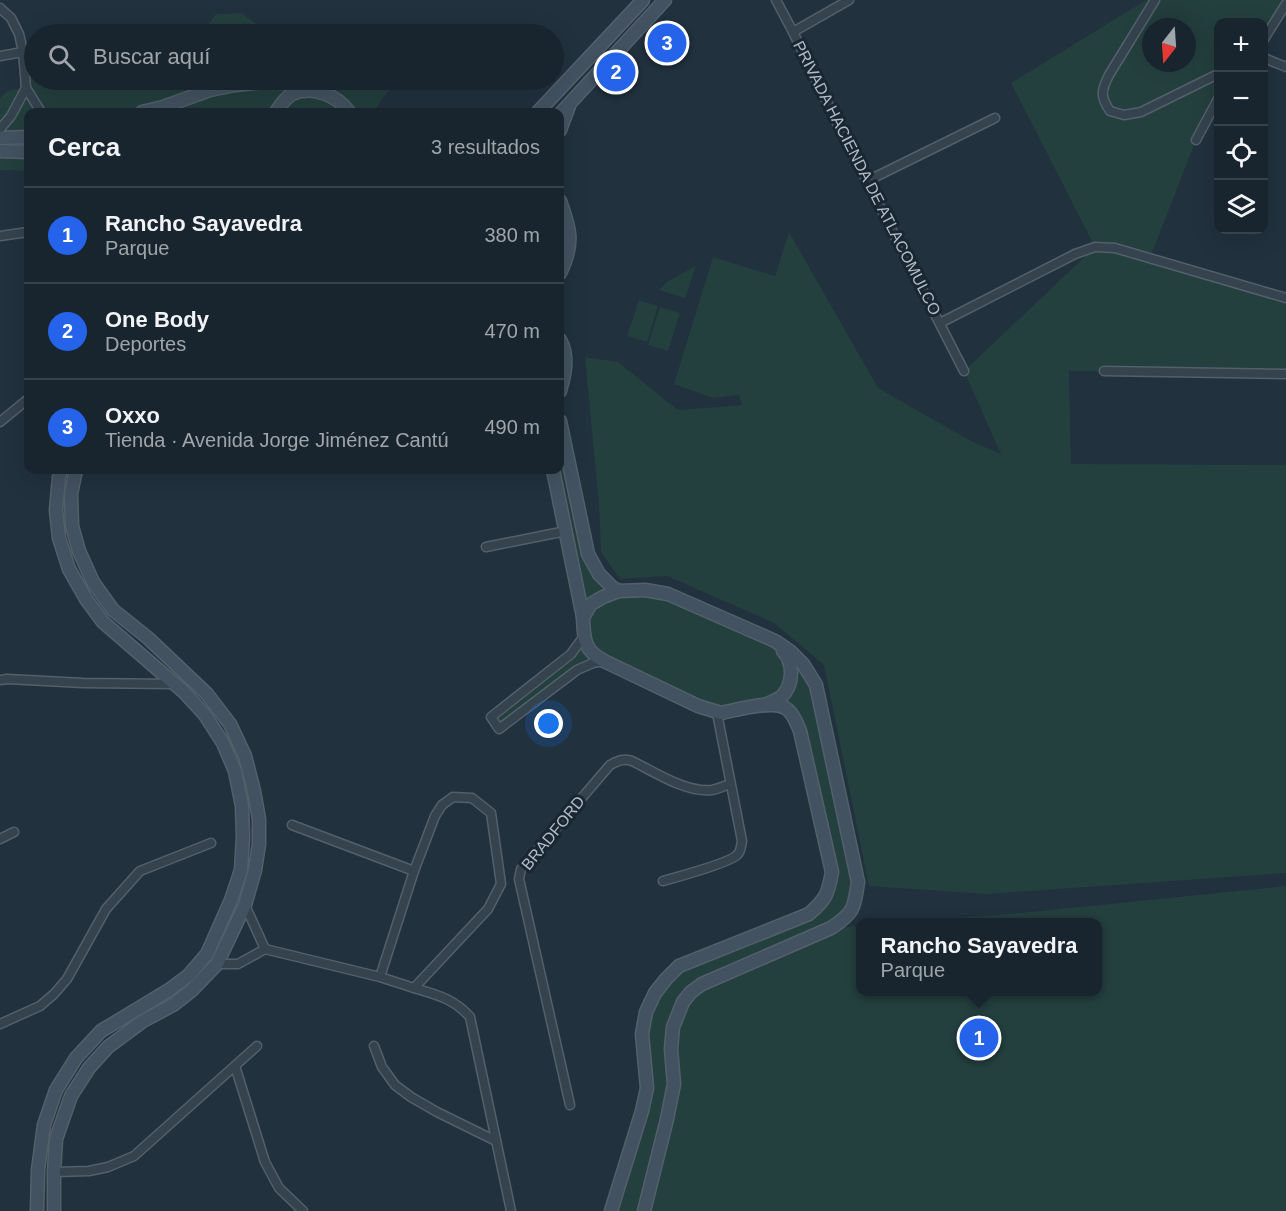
<!DOCTYPE html>
<html lang="es">
<head>
<meta charset="utf-8">
<style>
	body { margin:0; font-family:Helvetica,sans-serif; background:#222d36; color:#f1f3f6 }
	.controls { position:absolute; right:18px; top:18px; display:grid; overflow:hidden; border-radius:12px; box-shadow:0 6px 24px #0002 }
	.controls button { width:54px; height:54px; display:grid; place-items:center; padding:0; border:0; border-bottom:2px solid #37424a; background:#19252e; color:#f1f3f6; font:30px sans-serif }
	.compass { position:absolute; left:1142px; top:18px; width:54px; height:54px; border-radius:50%; background:#19252e; box-shadow:0 6px 24px #0002; rotate:197deg }
	.you { position:absolute; left:549px; top:724px; width:21px; height:21px; margin:-15px; border:4px solid #fff; border-radius:50%; background:#1a73e8; box-shadow:0 0 0 9px #1a73e833 }
	.badge { display:grid; place-items:center; width:39px; height:39px; border-radius:50%; background:#2563eb; color:#fff; font-size:20px; font-weight:700 }
	.pin { position:absolute; translate:-50% -50%; border:3px solid #fff; box-shadow:0 2px 6px #0006 }
	.popup { position:absolute; left:856px; top:918px; width:246px; height:78px; box-sizing:border-box; display:grid; place-content:center; border-radius:12px; background:#19252e; filter:drop-shadow(0 2px 4px #0005); font-size:20px; white-space:nowrap; color:#9fa5aa }
	.popup b { font-size:22px; color:#f1f3f6 }
	.popup::after { content:''; position:absolute; left:50%; top:100%; margin-left:-12px; border:12px solid transparent; border-top-color:#19252e }
	.list { margin:0; padding:0; list-style:none }
	h2 { display:flex; justify-content:space-between; align-items:center; height:78px; margin:0; padding:0 24px; font-size:26px }
	h2 small { font-size:20px; font-weight:400; color:#9fa5aa }
	.list li { display:grid; grid-template-columns:39px 1fr auto; gap:18px; align-items:center; box-sizing:border-box; height:96px; padding:0 24px; border-top:2px solid #37424a }
	.list b { display:block; font-size:22px; white-space:nowrap }
	.list p { margin:0; font-size:20px; white-space:nowrap; color:#9fa5aa }
	.list em { font-size:20px; font-style:normal; color:#9fa5aa }
	.icon { flex:none; width:33px; height:33px; fill:none; stroke:currentColor; stroke-width:2; stroke-linecap:round; stroke-linejoin:round }
	.map { position:relative; flex:none; width:1286px; height:1211px; overflow:hidden }
	.search { position:absolute; background:#19252e; box-shadow:0 6px 24px #0002; left:24px; top:24px; width:540px; height:66px; display:flex; align-items:center; gap:15px; box-sizing:border-box; padding:0 21px; border-radius:33px; color:#9fa5aa; font-size:22px }
	.panel { position:absolute; background:#19252e; box-shadow:0 6px 24px #0002; left:24px; top:108px; width:540px; height:366px; border-radius:12px }
	.map>svg:first-child { display:block }
	.green { fill:#233f3e; fill-rule:evenodd }
	.lines { fill:none; stroke-linecap:round; stroke-linejoin:round }
	.street-casing { stroke:#53606b; stroke-width:11 }
	.secondary-casing { stroke:#53606b; stroke-width:15 }
	.street { stroke:#35434e; stroke-width:8 }
	.secondary { stroke:#435261; stroke-width:12 }
	.labels { text-anchor:middle; dominant-baseline:central; stroke-width:6; stroke-linejoin:round; paint-order:stroke }
	.street-label { font-size:16px; fill:#b1bdc9; stroke:#1a2732 }
</style>
</head>
<body>
<div class="map">
<svg width="1286" height="1211" viewBox="0 0 1286 1211">
	<rect width="100%" height="100%" fill="#21313e"/>
	<g class="green">
		<path d="M1146,0h140l-22,39v-17h-46v77l-22,41 -46,118 136,40v76l-217,-3 2,93 215,1v408l-300,21 -117,-8 -45,-221 -50,-42 -107,-47 -47,3 -19,-27 -2,-46 -14,-149 33,5 60,48 64,-5 -3,-10 -26,3 -39,-14 39,-127 62,19 14,-44 89,156 93,53 30,13 -37,-83 131,-124 -84,-164zM1151,27h36v36h-36z"/>
		<polygon points="242,13 268,33 276,34 159,34 164,32 204,29 216,14"/>
		<polygon points="23,52 31,59 34,59 34,80 401,80 385,95 373,112 28,112 28,171 0,170 0,98 7,91 26,87"/>
		<polygon points="696,266 685,298 659,290 668,281"/>
		<polygon points="639,300 658,306 647,342 627,336"/>
		<polygon points="660,307 680,313 668,351 648,345"/>
		<polygon points="560,421 588,554 613,588 645,590 775,641 816,685 858,882 855,903 833,928 860,926 860,992 1098,992 1098,922 902,922 1010,914 1286,886 1286,1211 611,1211 642,1111 646,1012 679,966 809,914 832,872 800,731 787,708 721,713 593,663 499,729 491,717 571,654 584,636 553,470 560,470"/>
	</g>
	<g class="lines">
		<g class="street-casing">
			<g id="street">
				<polyline points="776,0 793,32 839,127 964,371"/>
				<path d="M1155,0l-46,75c-8,16 -9,21 1,36l14,4 17,-3 77,-38"/>
				<polyline points="0,8 11,18 19,34 23,52 26,88 41,112"/>
				<polyline points="793,32 849,0"/>
				<polyline points="1264,39 1286,4"/>
				<polyline points="0,56 23,52"/>
				<polyline points="1264,58 1286,67"/>
				<polyline points="0,129 11,116 26,88"/>
				<polyline points="1196,140 1218,99"/>
				<polyline points="867,181 995,118"/>
				<polyline points="0,236 28,232"/>
				<polyline points="940,323 1075,254 1095,247 1115,248 1286,298"/>
				<polyline points="1104,371 1286,374"/>
				<polyline points="0,422 28,399"/>
				<polyline points="486,547 566,531"/>
				<polyline points="584,636 571,654 491,717 499,729 577,670 593,663 604,661"/>
				<polyline points="0,680 7,679 83,683 174,684"/>
				<polyline points="292,825 414,871"/>
				<polyline points="0,839 14,832"/>
				<path d="M663,881c14,-4 67,-18 74,-26 4,-3 4,-10 5,-14l-25,-128"/>
				<polyline points="245,905 265,949"/>
				<polyline points="217,964 238,964 265,949 380,977 414,988 488,909 501,884 491,813 472,798 453,797 442,805 435,816 414,871 380,977"/>
				<path d="M414,988c23,7 39,10 56,29l41,194"/>
				<polyline points="0,1024 40,1006 54,994 67,979 106,909 140,871 211,843"/>
				<polyline points="374,1046 382,1067 395,1085 411,1097 437,1112 496,1141"/>
				<polyline points="235,1066 265,1162 279,1188 303,1211"/>
				<path d="M570,1105l-51,-226 2,-10 89,-104c8,-4 13,-7 22,-4 23,11 54,32 80,29 6,-1 12,-4 18,-6"/>
				<polyline points="54,1172 89,1171 108,1167 134,1156 257,1046"/>
			</g>
		</g>
		<g class="secondary-casing">
			<g id="secondary">
				<polyline points="142,112 163,107 210,90 235,85 264,82 288,83 305,91"/>
				<path d="M276,112c4,-6 9,-14 16,-18 19,-10 46,2 57,18"/>
				<polyline points="538,112 643,0"/>
				<polyline points="560,114 665,0"/>
				<polyline points="560,130 569,106"/>
				<polyline points="0,138 28,137"/>
				<polyline points="0,151 28,152"/>
				<path d="M560,201c11,30 14,43 0,72"/>
				<path d="M560,340c9,16 5,34 0,51"/>
				<polyline points="560,421 588,554 599,574 613,588 619,591"/>
				<path d="M553,470l30,147c1,21 0,33 21,44l94,45 23,7c16,-3 55,-15 67,-3 6,5 9,14 12,21l32,141c-4,22 -6,27 -23,42l-130,52 -13,13 -11,14 -9,19 -4,22 5,54 -5,23 -31,100"/>
				<path d="M583,617l8,-13 12,-7 16,-6 26,-1 23,4 107,47 16,11 12,12 13,21 42,197c-4,27 -4,31 -27,46l-129,56 -11,8 -8,10 -10,25 -2,22 3,35 -7,35 -23,92"/>
				<path d="M767,704c4,-2 10,-4 14,-7 13,-12 13,-34 2,-46"/>
				<polyline points="37,1211 38,1170 44,1125 56,1090 76,1058 101,1031 169,990 189,975 207,954 231,900 241,870 243,837 242,806 235,771 223,743 205,715 184,692 103,622 86,599 69,569 59,538 56,510 59,477 61,470"/>
				<polyline points="54,1211 54,1172 56,1139 71,1096 89,1068 108,1047 143,1021 173,1005 192,990 217,964 245,905 255,870 259,844 259,819 254,791 245,756 230,724 207,694 148,638 113,610 93,582 79,551 72,526 71,494 76,470"/>
			</g>
		</g>
		<use href="#street" class="street"/>
		<use href="#secondary" class="secondary"/>
	</g>
	<g class="labels">
		<g class="street-label">
			<text transform="translate(867 178) rotate(63)">PRIVADA HACIENDA DE ATLACOMULCO</text>
			<text transform="translate(553 833) rotate(-51)">BRADFORD</text>
		</g>
	</g>
</svg>
<div class="controls">
<button>+</button>
<button>−</button>
<button><svg class="icon" aria-label="locate" viewBox="0 0 24 24"><circle cx="12" cy="12" r="6"/><path d="M12 2v4M12 18v4M2 12h4M18 12h4"/></svg></button>
<button><svg class="icon" aria-label="layers" viewBox="0 0 24 24"><path d="M12 4l9 5-9 5-9-5zM3 14l9 5 9-5"/></svg></button>
</div>
<svg class="compass" viewBox="-18 -18 36 36"><path d="M0-13l5 13h-10z" fill="#e53935"/><path d="M0 13l5-13h-10z" fill="#9fa5aa"/></svg>
<div class="you"></div>
<div class="pin badge" style="left:979px;top:1038px">1</div>
<div class="popup"><b>Rancho Sayavedra</b>Parque</div>
<div class="pin badge" style="left:616px;top:72px">2</div>
<div class="pin badge" style="left:667px;top:43px">3</div>
<div class="search"><svg class="icon" aria-label="search" viewBox="0 0 24 24"><circle cx="10" cy="10" r="6"/><path d="M15 15l6 6"/></svg>Buscar aquí</div>
<section class="panel">
<h2>Cerca<small>3 resultados</small></h2>
<ul class="list">
<li><span class="badge">1</span><div><b>Rancho Sayavedra</b><p>Parque</p></div><em>380 m</em></li>
<li><span class="badge">2</span><div><b>One Body</b><p>Deportes</p></div><em>470 m</em></li>
<li><span class="badge">3</span><div><b>Oxxo</b><p>Tienda · Avenida Jorge Jiménez Cantú</p></div><em>490 m</em></li>
</ul>
</section>
</div>
</body>
</html>
